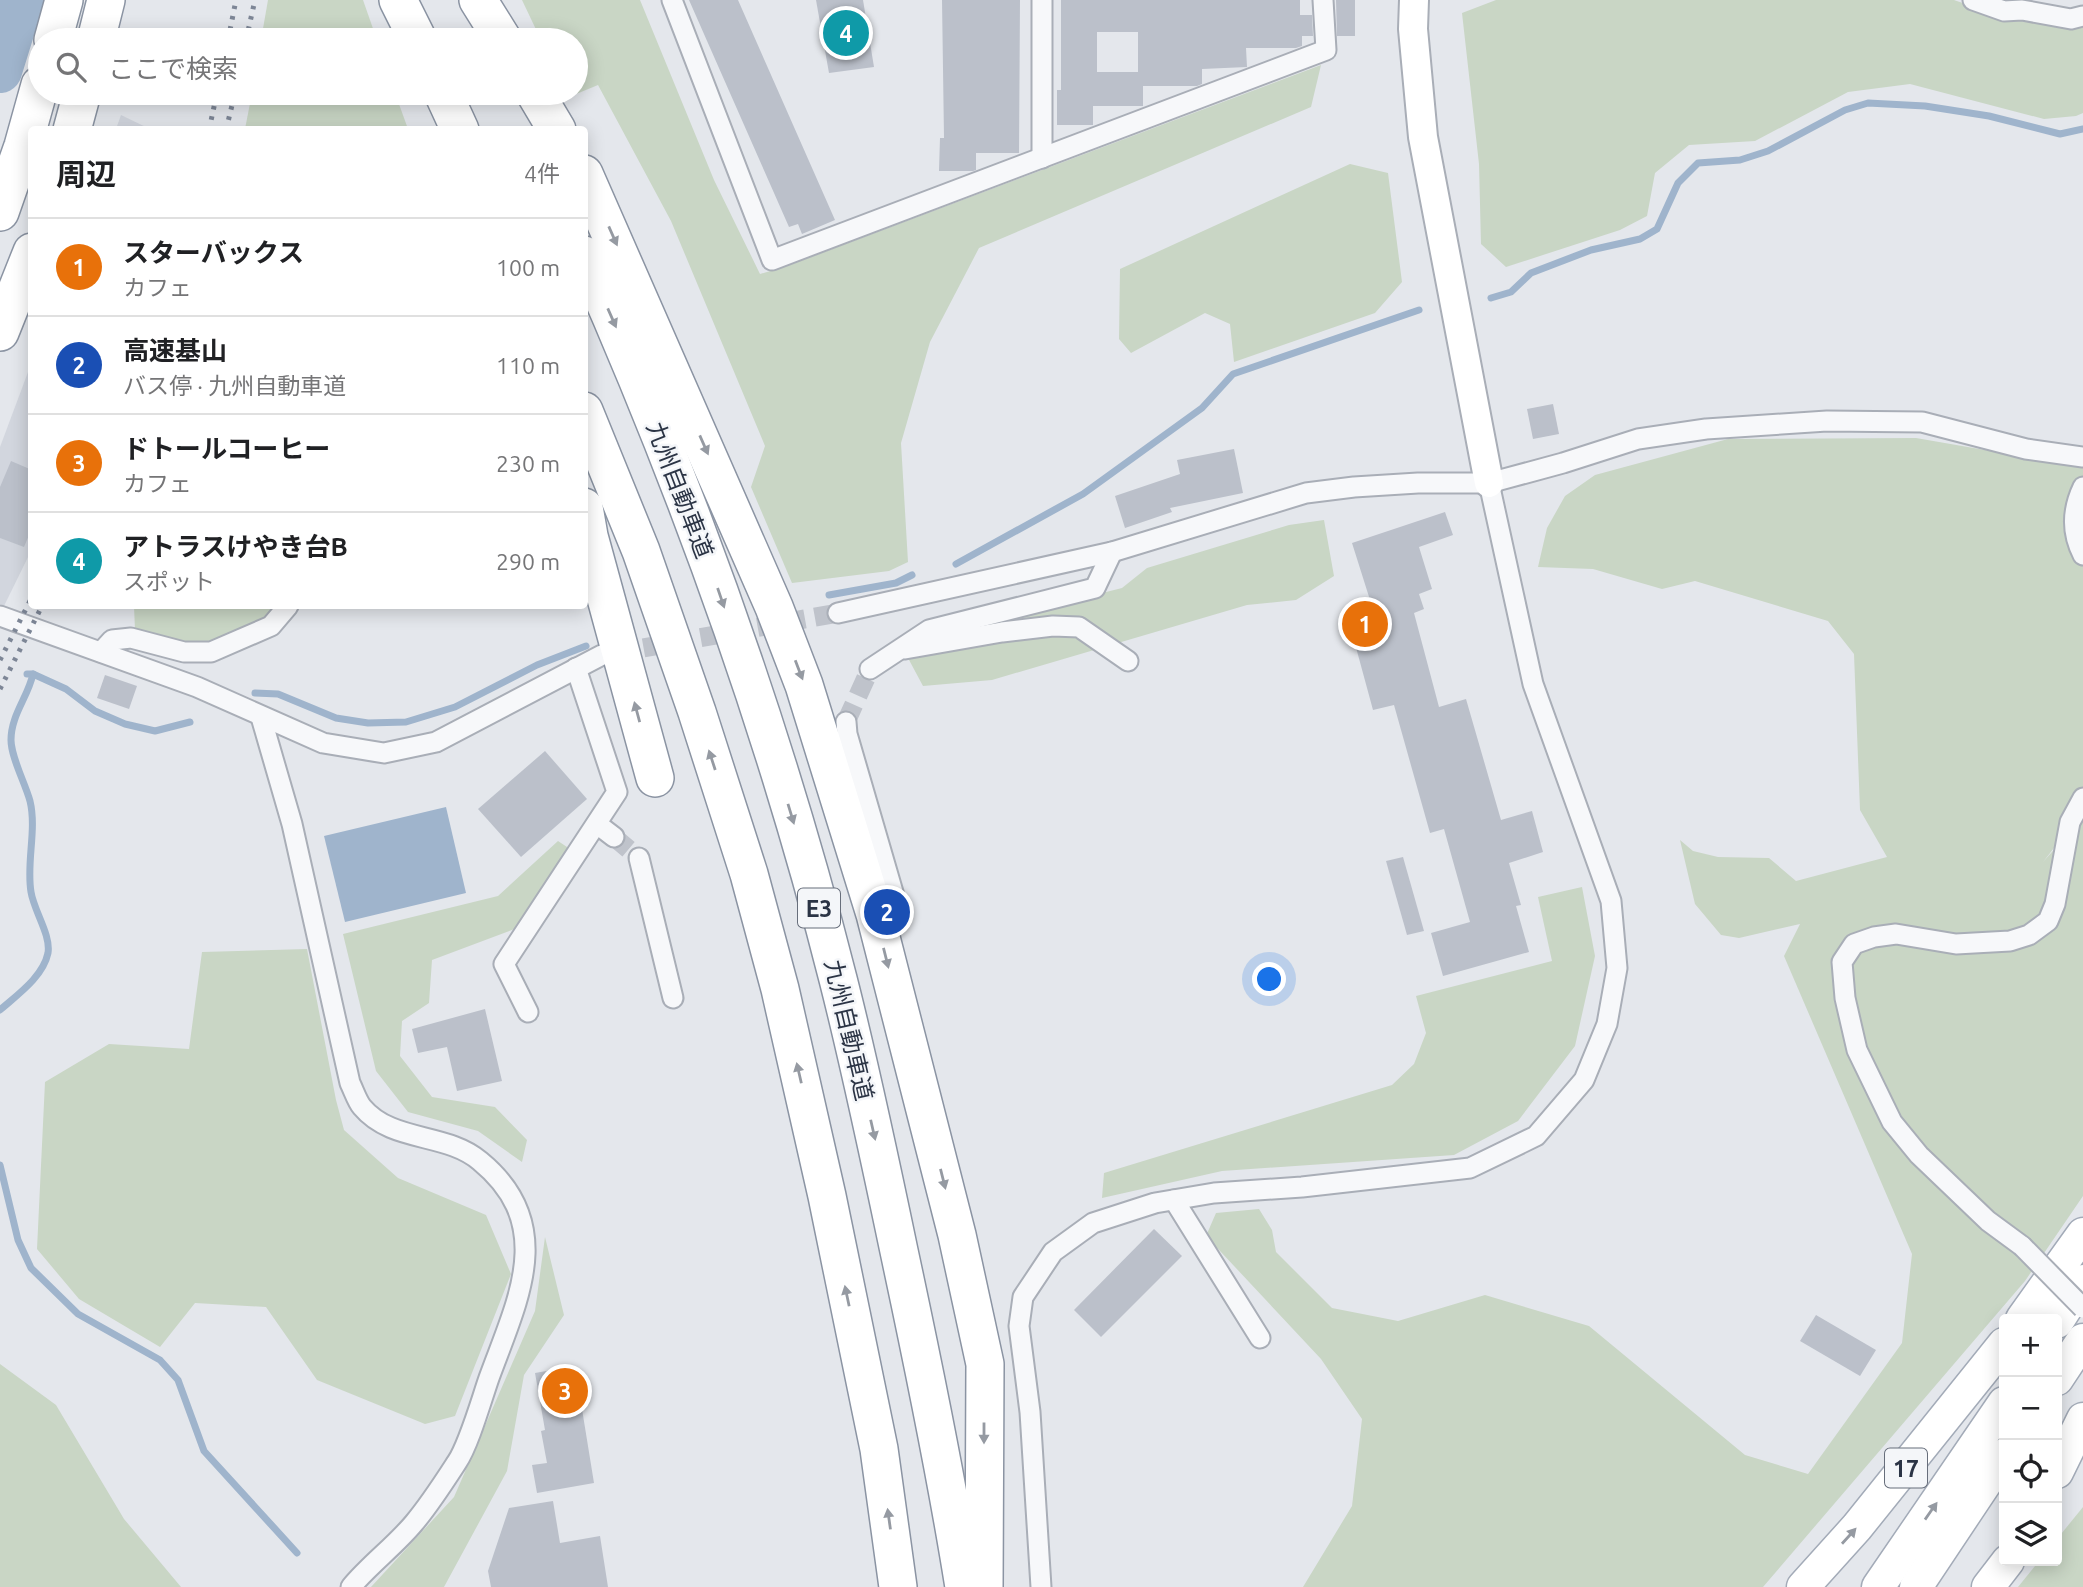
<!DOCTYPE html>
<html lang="ja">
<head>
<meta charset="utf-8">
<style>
	body { margin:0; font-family:Ubuntu,"Noto Sans JP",sans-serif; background:#f6f6f6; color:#202124 }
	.controls { position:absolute; right:21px; bottom:21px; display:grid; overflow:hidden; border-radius:7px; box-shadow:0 4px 18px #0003 }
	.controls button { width:63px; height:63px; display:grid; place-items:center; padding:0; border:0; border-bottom:2px solid #e0e0e0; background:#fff; color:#202124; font:35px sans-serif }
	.you { position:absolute; left:1270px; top:980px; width:24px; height:24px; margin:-18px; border:5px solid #fff; border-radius:50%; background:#1a73e8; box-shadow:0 0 0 10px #1a73e833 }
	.badge { display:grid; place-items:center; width:46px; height:46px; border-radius:50%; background:#7c3aed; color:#fff; font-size:23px; font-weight:700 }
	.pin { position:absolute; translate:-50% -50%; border:4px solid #fff; box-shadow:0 2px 7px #0006 }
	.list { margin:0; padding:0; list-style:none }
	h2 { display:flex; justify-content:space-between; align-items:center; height:91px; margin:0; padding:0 28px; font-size:30px }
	h2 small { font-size:23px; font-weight:400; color:#757577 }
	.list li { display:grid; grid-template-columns:46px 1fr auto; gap:21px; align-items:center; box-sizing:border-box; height:98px; padding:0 28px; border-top:2px solid #e0e0e0 }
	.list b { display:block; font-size:26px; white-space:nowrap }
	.list p { margin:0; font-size:23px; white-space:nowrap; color:#757577 }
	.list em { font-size:23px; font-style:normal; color:#757577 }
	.icon { flex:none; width:38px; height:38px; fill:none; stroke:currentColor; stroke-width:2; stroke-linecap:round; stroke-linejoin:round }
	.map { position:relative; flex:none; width:2083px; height:1587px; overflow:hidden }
	.search { position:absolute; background:#fff; box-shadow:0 4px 18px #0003; left:28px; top:28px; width:560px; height:77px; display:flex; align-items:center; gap:18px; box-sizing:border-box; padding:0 24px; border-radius:38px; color:#757577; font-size:26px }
	.panel { position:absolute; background:#fff; box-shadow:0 4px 18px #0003; left:28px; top:126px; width:560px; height:483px; border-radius:7px }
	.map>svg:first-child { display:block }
	.built { fill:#d2d6de }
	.green { fill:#c9d6c5 }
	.water { fill:#9fb4cc }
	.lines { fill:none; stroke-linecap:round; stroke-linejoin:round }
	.stream { stroke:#9fb4cc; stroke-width:7 }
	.river { stroke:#9fb4cc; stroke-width:44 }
	.building { fill:#bbc0ca; fill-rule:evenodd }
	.street-tunnel { stroke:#bfc3cb; stroke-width:19; stroke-dasharray:19 10; stroke-linecap:butt }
	.street-casing { stroke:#a9aeb7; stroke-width:23 }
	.secondary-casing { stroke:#a9aeb7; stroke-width:32 }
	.primary-casing { stroke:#a3abb8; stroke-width:35 }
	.highway-casing { stroke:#8b94a3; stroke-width:40 }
	.street { stroke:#f7f8fa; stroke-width:19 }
	.secondary { stroke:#fff; stroke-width:28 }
	.primary { stroke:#fff; stroke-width:32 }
	.highway { stroke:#fff; stroke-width:37 }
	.rail { stroke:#7d8696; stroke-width:5; stroke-dasharray:3.5 7; stroke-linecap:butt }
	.street-bridge-casing { stroke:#a9aeb7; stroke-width:23; stroke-linecap:butt }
	.street-bridge { stroke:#f7f8fa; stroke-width:19 }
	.oneway { fill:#959aa2 }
	.labels { text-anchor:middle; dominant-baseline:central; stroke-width:5; stroke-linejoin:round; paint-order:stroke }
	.shield { fill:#f4f6f9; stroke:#676e7b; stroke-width:2 }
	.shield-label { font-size:23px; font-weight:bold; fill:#2b3445 }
	.street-label { font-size:24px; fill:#2b3445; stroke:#f4f6f9 }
</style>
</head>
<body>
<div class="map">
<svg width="2083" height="1587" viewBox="0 0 2083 1587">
	<rect width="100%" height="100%" fill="#e4e7ec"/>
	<g class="built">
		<polygon points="121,115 150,129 151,129 116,129"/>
		<polygon points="31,364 31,551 4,606 0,604 0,447"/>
	</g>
	<g class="green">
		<polygon points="0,0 10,0 0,51"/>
		<polygon points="268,0 363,0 377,40 261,40"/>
		<polygon points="522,0 640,0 714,180 760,274 787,266 1321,65 1311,107 979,248 930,342 901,443 908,562 889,571 792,583 751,487 765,446 671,221 598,85 569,97 567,93 576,93 576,40 541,40"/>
		<polygon points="1496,0 1954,0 2008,19 2083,25 2083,113 2076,116 2044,119 1910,84 1848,92 1755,141 1689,145 1655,173 1647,216 1620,230 1506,267 1481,244 1479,164 1462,13"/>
		<polygon points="252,93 395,93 408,129 245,129"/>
		<polygon points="1350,164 1388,173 1402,282 1375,313 1234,362 1230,324 1205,313 1131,353 1119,339 1120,269"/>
		<polygon points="1916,438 2083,467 2083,811 2043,862 2083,817 2083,1196 2025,1281 1763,1587 1303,1587 1352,1506 1362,1419 1321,1359 1206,1236 1216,1213 1259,1209 1272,1230 1276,1252 1332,1308 1398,1321 1485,1295 1589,1326 1745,1455 1808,1474 1902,1343 1912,1254 1784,956 1800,924 1739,938 1721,935 1695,904 1680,840 1693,851 1718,857 1769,858 1796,881 1887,857 1860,810 1854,654 1828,621 1695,581 1662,589 1593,569 1538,567 1547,528 1565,496 1595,475 1728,439"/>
		<polygon points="1324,520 1334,576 1296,600 1247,605 992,680 923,686 908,658 963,628 1122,588 1147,568 1289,525"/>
		<polygon points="134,606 276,606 265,619 203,645 135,630"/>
		<polygon points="558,841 582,857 517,928 432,960 429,1003 402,1021 400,1056 432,1097 495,1107 527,1140 522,1162 478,1131 408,1112 376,1071 343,934 498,896"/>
		<polygon points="1582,887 1595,956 1575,1046 1518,1121 1454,1155 1222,1171 1102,1198 1104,1173 1392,1085 1414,1064 1426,1033 1416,996 1552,961 1538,897"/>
		<polygon points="307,949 336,1100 344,1130 398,1178 486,1215 511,1274 455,1416 425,1424 317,1380 266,1307 195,1303 160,1347 79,1299 37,1249 45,1082 109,1044 189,1049 202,952"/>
		<polygon points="545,1237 564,1315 524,1375 507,1471 444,1587 371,1587 454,1497 535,1311"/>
		<polygon points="0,1364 56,1405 124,1519 181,1587 0,1587"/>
		<polygon points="2083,1507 2083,1587 2018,1587 2039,1561 2057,1561 2057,1539"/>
	</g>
	<polygon class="water" points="446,807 466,893 345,922 324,836"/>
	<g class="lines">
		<g class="stream">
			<polyline points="1491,298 1511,292 1531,273 1591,250 1640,239 1657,229 1678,183 1698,163 1740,160 1768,151 1845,110 1868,103 1925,106 1989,116 2060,134 2083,129"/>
			<polyline points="956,564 1083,494 1202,408 1233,374 1419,310"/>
			<polyline points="829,595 896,583 912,575"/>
			<polyline points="27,674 33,674 66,689 95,711 125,724 155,731 190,722"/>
			<polyline points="255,693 278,694 336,718 368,723 406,722 455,707 537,665 586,646"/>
			<path d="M0,1010c17,-15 43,-33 48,-57 3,-18 -14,-42 -17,-61 -5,-29 6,-62 -1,-91 -5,-18 -19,-44 -19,-61 0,-25 17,-43 22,-66"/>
			<polyline points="0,1165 18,1240 31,1268 78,1314 160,1360 178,1380 204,1451 297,1553"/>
		</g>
		<polyline class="river" points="0,71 22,0"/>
	</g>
	<g class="building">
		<polygon points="689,0 738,0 835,220 802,234 798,224 789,227"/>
		<polygon points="816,0 863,0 874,67 829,73"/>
		<polygon points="942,0 1020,0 1019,153 976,153 976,170 973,171 939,171 940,138 944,138"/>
		<path d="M1061,0h239v15h12l1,21h-11v10l-6,2h-50l1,19 -45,2v15l-5,2h-54v20h-50v19h-36v-35h4zM1097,32h41v40h-41z"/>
		<polygon points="1336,0 1355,0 1355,36 1337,36"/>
		<polygon points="1553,404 1559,434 1533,439 1527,409"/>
		<polygon points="1234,449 1243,493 1170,508 1172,512 1125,528 1115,496 1180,474 1177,460"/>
		<polygon points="11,461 32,470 32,528 24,547 0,538 0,487"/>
		<polygon points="1445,512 1453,535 1419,547 1432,589 1419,594 1424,609 1414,613 1439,707 1466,699 1501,820 1532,811 1543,852 1509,863 1521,905 1516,906 1529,952 1443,976 1431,933 1470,922 1444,829 1430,833 1394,705 1373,710 1345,607 1370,600 1352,543"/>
		<polygon points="105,675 137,686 129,709 97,698"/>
		<polygon points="545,751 587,799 521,857 478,809"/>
		<polygon points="1403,857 1424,931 1407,935 1386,861"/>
		<polygon points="485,1009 502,1081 457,1091 447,1047 418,1053 412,1029"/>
		<polygon points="1154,1229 1182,1256 1101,1337 1074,1310"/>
		<polygon points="1816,1315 1876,1350 1860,1376 1800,1341"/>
		<polygon points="575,1366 594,1483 537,1493 532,1465 547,1463 541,1431 545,1430 535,1373"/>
		<polygon points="553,1501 560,1543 600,1536 608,1587 491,1587 488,1571 509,1508"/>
	</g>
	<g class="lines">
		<g class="street-tunnel">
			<polyline points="615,653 838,613"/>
			<polyline points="846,722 870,669"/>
			<polyline points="614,837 639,858"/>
		</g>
		<g class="street-casing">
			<g id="street">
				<polyline points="672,0 772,260 1326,50 1323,0"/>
				<polyline points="1042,0 1042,158"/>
				<polyline points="1973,0 2004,11 2022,10 2071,19 2083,16"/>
				<path d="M2083,487c-11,23 -12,45 0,68"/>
				<polyline points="838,613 1112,552 1306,493 1354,487 1418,483 1489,483 1563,463 1638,439 1706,429 1827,421 1922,422 2026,449 2083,457"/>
				<polyline points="0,616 197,687 323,743 384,753 436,742 602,655"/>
				<polyline points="905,649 1002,632 1053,626 1079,627 1128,661"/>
				<polyline points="101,652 112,640 131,638 184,652 211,652 271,626 288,606"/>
				<polyline points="870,669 929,630 1095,588 1112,552"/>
				<path d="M261,717l31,107 58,259c4,8 7,18 12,24 30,36 84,25 118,54 78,64 37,140 9,217 -8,23 -20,66 -32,84 -13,20 -27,42 -43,61 -19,23 -44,41 -63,64"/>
				<polyline points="846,722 847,734 897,906"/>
				<polyline points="597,824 614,837"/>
				<polyline points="639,858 673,998"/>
				<polyline points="528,1012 504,964 617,792 576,668"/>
				<polyline points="1174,1200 1260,1338"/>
				<polyline points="2022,1246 1988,1221 1919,1155 1892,1122 1857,1050 1845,998 1842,962 1854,944 1874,937 1896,934 1956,944 2010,941 2029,935 2048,921 2055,904 2070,822 2083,798"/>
				<polyline points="1041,1587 1030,1412 1019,1326 1023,1297 1053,1252 1093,1223 1155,1203 1214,1193 1302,1187 1470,1168 1536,1136 1584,1080 1607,1024 1617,968 1611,901 1533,684 1489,483"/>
			</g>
		</g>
		<g class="secondary-casing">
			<polyline id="secondary" points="1414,0 1413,29 1423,137 1489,483"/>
		</g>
		<g class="primary-casing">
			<g id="primary">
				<polyline points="2022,1319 2083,1234"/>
				<polyline points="2057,1322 2083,1281"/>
				<polyline points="2057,1379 2083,1340"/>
				<polyline points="2057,1472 2083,1419"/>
				<polyline points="1803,1587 1857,1527 2004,1344"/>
				<polyline points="1878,1587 2004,1403"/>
				<polyline points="1916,1587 2004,1455"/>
				<polyline points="1988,1587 2008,1561"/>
			</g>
		</g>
		<g class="highway-casing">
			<g id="highway">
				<polyline points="398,0 418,40"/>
				<polyline points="478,0 503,40"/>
				<polyline points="53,40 64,0"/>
				<polyline points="96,40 106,0"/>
				<polyline points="443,93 460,130"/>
				<polyline points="535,93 557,130"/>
				<polyline points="72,130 82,93"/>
				<polyline points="584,174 774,607 804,685 875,914 957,1235 985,1364 984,1587"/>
				<polyline points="0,212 23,146 40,85"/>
				<path d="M584,255c104,234 191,476 254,724 23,90 42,181 61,272 24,112 47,223 65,336"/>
				<polyline points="0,332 32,252"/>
				<polyline points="584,411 641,551 697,712 749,874 780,989 827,1196 879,1449 898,1587"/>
				<polyline points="584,507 589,536 655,778"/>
			</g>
		</g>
		<use href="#street" class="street"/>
		<use href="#secondary" class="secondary"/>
		<use href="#primary" class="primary"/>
		<use href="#highway" class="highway"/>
		<g class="rail">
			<polyline points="228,40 236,0"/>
			<polyline points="246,40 255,0"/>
			<polyline points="209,130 217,93"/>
			<polyline points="226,130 235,93"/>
			<polyline points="0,660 32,597"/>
			<polyline points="0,689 42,606"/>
		</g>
		<g class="street-bridge-casing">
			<polyline id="street-bridge" points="2022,1246 2083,1308"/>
		</g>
		<use href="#street-bridge" class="street-bridge"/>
	</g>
	<defs><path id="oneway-solid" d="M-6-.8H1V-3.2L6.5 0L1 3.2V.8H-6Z" transform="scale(1.75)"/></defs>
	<g class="oneway">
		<use href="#oneway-solid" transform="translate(613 236) rotate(66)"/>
		<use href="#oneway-solid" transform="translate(612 318) rotate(66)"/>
		<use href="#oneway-solid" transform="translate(704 445) rotate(66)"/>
		<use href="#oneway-solid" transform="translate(721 598) rotate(71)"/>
		<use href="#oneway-solid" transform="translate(799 670) rotate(69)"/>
		<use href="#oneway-solid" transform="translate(637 712) rotate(-105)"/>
		<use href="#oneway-solid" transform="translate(712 760) rotate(-108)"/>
		<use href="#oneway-solid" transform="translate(791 814) rotate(73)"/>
		<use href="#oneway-solid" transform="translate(886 958) rotate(76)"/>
		<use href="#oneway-solid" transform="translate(799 1073) rotate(-103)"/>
		<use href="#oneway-solid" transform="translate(873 1130) rotate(77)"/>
		<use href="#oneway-solid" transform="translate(943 1179) rotate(76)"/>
		<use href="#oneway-solid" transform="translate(847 1296) rotate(-102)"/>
		<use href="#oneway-solid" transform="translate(984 1433) rotate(90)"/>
		<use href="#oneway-solid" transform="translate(1931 1511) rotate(-55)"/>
		<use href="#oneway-solid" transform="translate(889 1519) rotate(-98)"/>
		<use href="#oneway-solid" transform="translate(1849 1536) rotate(-48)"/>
	</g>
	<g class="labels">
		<g class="shield">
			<rect x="798" y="888.5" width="42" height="39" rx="5"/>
			<rect x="1885" y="1448.5" width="42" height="39" rx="5"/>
		</g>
		<g class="shield-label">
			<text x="819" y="908">E3</text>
			<text x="1906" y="1468">17</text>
		</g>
		<g class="street-label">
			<text transform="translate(680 490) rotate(69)">九州自動車道</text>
			<text transform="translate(849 1030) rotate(77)">九州自動車道</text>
		</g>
	</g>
</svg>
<div class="controls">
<button>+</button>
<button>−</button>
<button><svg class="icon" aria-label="locate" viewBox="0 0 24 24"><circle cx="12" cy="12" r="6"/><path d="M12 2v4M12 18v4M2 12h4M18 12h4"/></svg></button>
<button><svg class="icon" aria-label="layers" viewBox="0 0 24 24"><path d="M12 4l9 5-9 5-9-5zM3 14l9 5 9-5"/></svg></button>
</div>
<div class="you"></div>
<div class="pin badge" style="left:1365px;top:624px;background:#e8710a">1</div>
<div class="pin badge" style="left:887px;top:912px;background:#1a4fb4">2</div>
<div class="pin badge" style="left:565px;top:1391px;background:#e8710a">3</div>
<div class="pin badge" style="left:846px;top:33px;background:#0f9aa8">4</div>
<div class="search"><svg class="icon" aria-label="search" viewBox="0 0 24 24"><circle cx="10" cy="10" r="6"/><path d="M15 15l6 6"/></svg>ここで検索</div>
<section class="panel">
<h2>周辺<small>4件</small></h2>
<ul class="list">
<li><span class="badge" style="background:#e8710a">1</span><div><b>スターバックス</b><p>カフェ</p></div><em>100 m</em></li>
<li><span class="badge" style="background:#1a4fb4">2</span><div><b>高速基山</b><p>バス停 · 九州自動車道</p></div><em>110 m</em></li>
<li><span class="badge" style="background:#e8710a">3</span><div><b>ドトールコーヒー</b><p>カフェ</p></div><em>230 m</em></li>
<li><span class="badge" style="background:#0f9aa8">4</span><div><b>アトラスけやき台B</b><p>スポット</p></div><em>290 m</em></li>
</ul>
</section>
</div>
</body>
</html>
